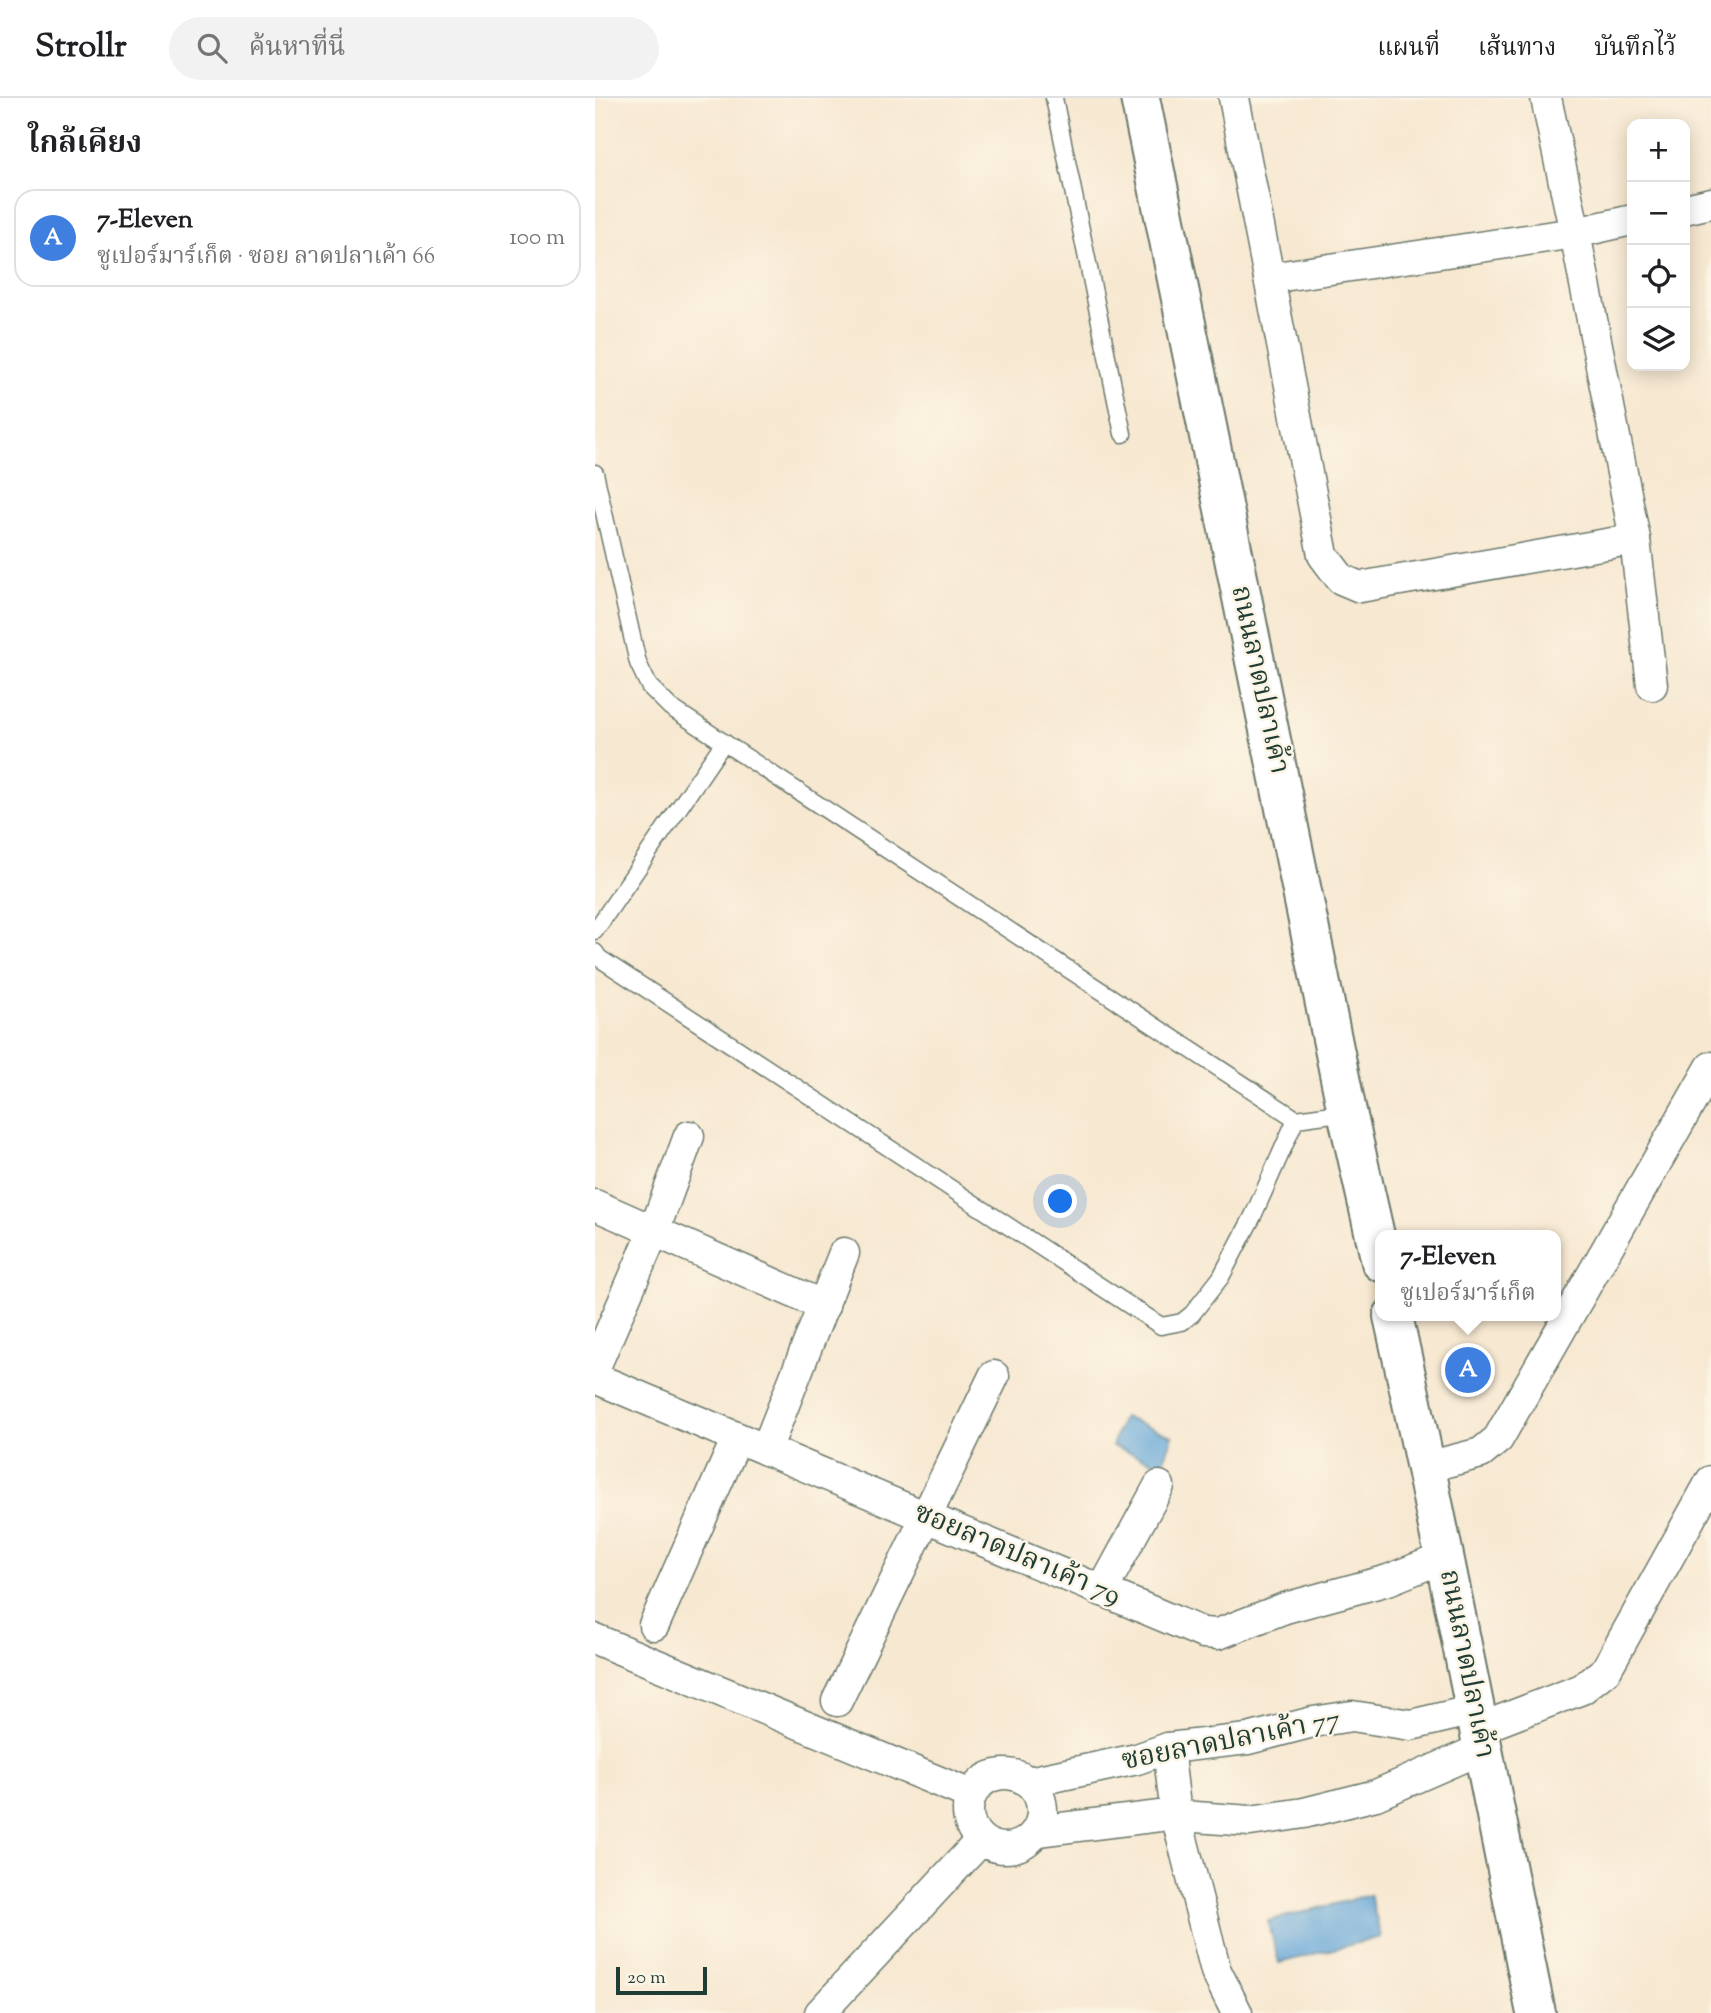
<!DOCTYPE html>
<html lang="th">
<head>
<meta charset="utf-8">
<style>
	body { margin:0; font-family:"Sorts Mill Goudy","Noto Serif Thai",serif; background:#f2f2f2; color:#202124 }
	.controls { position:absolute; right:21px; top:21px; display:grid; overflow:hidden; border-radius:14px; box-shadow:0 4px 18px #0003 }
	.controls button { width:63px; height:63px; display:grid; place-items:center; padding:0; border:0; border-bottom:2px solid #e0e0e0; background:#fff; color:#202124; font:35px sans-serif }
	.scale { position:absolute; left:21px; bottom:18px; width:91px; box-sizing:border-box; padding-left:7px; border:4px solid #1f3d34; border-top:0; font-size:19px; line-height:24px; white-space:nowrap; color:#1f3d34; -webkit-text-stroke:5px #fcf5e5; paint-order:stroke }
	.you { position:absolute; left:466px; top:1104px; width:24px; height:24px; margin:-18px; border:5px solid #fff; border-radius:50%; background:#1a73e8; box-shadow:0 0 0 10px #1a73e833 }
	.badge { display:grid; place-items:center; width:46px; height:46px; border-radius:50%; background:#111827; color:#fff; font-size:23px; font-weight:700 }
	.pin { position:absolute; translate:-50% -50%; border:4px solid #fff; box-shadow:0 2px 7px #0006 }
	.popup { position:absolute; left:780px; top:1132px; width:186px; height:91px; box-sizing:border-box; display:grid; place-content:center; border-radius:14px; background:#fff; filter:drop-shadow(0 2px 5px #0005); font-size:23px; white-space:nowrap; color:#757577 }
	.popup b { font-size:26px; color:#202124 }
	.popup::after { content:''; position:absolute; left:50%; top:100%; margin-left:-14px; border:14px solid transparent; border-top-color:#fff }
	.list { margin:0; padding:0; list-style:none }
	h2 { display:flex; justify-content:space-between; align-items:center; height:91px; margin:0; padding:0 28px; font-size:30px }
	h2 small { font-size:23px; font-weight:400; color:#757577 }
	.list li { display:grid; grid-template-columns:46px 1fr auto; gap:21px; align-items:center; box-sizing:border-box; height:98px; margin:0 14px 14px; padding:0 14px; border:2px solid #e0e0e0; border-radius:21px }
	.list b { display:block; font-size:26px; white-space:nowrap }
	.list p { margin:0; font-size:23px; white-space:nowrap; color:#757577 }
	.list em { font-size:23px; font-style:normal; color:#757577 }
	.icon { flex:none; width:38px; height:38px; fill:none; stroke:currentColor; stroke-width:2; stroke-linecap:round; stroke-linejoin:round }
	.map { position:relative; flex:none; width:1116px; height:1915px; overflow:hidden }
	header { display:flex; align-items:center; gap:42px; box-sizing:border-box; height:98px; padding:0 35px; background:#fff; border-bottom:2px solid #e0e0e0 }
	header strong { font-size:33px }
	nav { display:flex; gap:38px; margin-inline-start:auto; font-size:24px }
	.search { width:490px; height:63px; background:#f2f2f2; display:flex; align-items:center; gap:18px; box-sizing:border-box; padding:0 24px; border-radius:38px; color:#757577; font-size:26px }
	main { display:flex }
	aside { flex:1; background:#fff }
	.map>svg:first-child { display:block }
	.water { fill:#64a6d8; stroke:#427286; stroke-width:2 }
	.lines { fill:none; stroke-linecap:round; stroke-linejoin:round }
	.lane-casing { stroke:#6b796b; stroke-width:19 }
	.street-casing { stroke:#6b796b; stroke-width:33 }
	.secondary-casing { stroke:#6b796b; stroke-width:42 }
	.lane { stroke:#fff; stroke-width:16 }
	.street { stroke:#fff; stroke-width:30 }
	.secondary { stroke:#fff; stroke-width:38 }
	.labels { text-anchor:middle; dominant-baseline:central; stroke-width:5; stroke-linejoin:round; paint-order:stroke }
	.street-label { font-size:28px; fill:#1f3d34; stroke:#fcf5e5 }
</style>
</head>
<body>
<header>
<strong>Strollr</strong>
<div class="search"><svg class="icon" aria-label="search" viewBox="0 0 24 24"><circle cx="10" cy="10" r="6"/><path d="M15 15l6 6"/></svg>ค้นหาที่นี่</div>
<nav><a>แผนที่</a><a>เส้นทาง</a><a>บันทึกไว้</a></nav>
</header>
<main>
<aside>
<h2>ใกล้เคียง<small></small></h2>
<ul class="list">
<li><span class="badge" style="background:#3f7fe0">A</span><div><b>7-Eleven</b><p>ซูเปอร์มาร์เก็ต · ซอย ลาดปลาเค้า 66</p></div><em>100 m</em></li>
</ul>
</aside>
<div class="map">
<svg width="1116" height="1915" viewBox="0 0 1116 1915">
	<rect width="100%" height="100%" fill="#fcf5e5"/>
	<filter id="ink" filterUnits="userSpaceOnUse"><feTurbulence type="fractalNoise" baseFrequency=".0143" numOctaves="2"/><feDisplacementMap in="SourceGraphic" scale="14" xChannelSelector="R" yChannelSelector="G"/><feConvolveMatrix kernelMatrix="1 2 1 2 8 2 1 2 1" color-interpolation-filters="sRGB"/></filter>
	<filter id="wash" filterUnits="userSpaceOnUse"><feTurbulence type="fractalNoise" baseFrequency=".00686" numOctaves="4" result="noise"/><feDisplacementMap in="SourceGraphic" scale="28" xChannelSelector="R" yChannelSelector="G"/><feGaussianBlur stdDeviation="1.57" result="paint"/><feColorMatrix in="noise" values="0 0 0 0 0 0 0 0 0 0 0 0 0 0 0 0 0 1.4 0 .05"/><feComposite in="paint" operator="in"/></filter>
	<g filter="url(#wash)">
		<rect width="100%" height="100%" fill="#f7e8d1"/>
		<g class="water">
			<polygon points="528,1319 578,1338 567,1367 517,1348"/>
			<polygon points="775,1797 786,1839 684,1865 673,1823"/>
		</g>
	</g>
	<g filter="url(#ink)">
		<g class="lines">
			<g class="lane-casing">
				<g id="lane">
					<polyline points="459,0 528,336"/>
					<polyline points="0,375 43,565 54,588 75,609 701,1021 752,1014"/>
					<polyline points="0,833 129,644"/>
					<polyline points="0,854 4,860 566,1228 587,1224 597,1216 626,1179 658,1118 701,1021"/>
				</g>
			</g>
			<g class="street-casing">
				<g id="street">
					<polyline points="639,0 728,457 746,481 765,489 1040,441"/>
					<polyline points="951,0 980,135 1040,441 1057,587"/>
					<polyline points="1090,111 1116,105"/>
					<polyline points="674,180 980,135 1037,122"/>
					<polyline points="0,1107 229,1208"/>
					<polyline points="0,1269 59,1133 94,1038"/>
					<polyline points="0,1280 608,1535 623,1536 690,1510 793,1482 850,1459"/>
					<polyline points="171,1352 249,1155"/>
					<polyline points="832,1369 886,1355 903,1341 1116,969"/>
					<polyline points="507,1493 564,1388"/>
					<polyline points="59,1527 142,1340"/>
					<polyline points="0,1541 376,1697"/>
					<polyline points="242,1603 399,1278"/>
					<polyline points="883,1631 987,1591 1011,1572 1116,1383"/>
					<polyline points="573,1650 581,1717 621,1873 642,1915"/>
					<circle cx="410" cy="1713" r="37"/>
					<polyline points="434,1684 542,1661 573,1650 653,1641 718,1624 757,1618 816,1627 879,1612"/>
					<polyline points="442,1733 573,1717 655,1723 709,1715 781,1697 886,1651"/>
					<polyline points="225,1915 386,1742"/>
				</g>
			</g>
			<g class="secondary-casing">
				<g id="secondary">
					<polyline points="545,0 752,1014 786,1164"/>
					<path d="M798,1218c52,231 95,465 143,697"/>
				</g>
			</g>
			<use href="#lane" class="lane"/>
			<use href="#street" class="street"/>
			<use href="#secondary" class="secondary"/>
		</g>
	</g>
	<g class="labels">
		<g class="street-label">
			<text transform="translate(664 582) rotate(78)">ถนนลาดปลาเค้า</text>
			<text transform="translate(422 1457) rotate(23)">ซอยลาดปลาเค้า 79</text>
			<text transform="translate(871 1566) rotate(79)">ถนนลาดปลาเค้า</text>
			<text transform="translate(636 1643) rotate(-11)">ซอยลาดปลาเค้า 77</text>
		</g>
	</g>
</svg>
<div class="controls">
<button>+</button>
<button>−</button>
<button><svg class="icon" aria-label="locate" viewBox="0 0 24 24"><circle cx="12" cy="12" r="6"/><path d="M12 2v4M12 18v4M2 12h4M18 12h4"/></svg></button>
<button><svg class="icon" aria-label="layers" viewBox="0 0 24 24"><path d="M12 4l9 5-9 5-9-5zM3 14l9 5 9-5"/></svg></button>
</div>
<div class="scale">20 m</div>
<div class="you"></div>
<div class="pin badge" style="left:873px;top:1272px;background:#3f7fe0">A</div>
<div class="popup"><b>7-Eleven</b>ซูเปอร์มาร์เก็ต</div>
</div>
</main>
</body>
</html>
